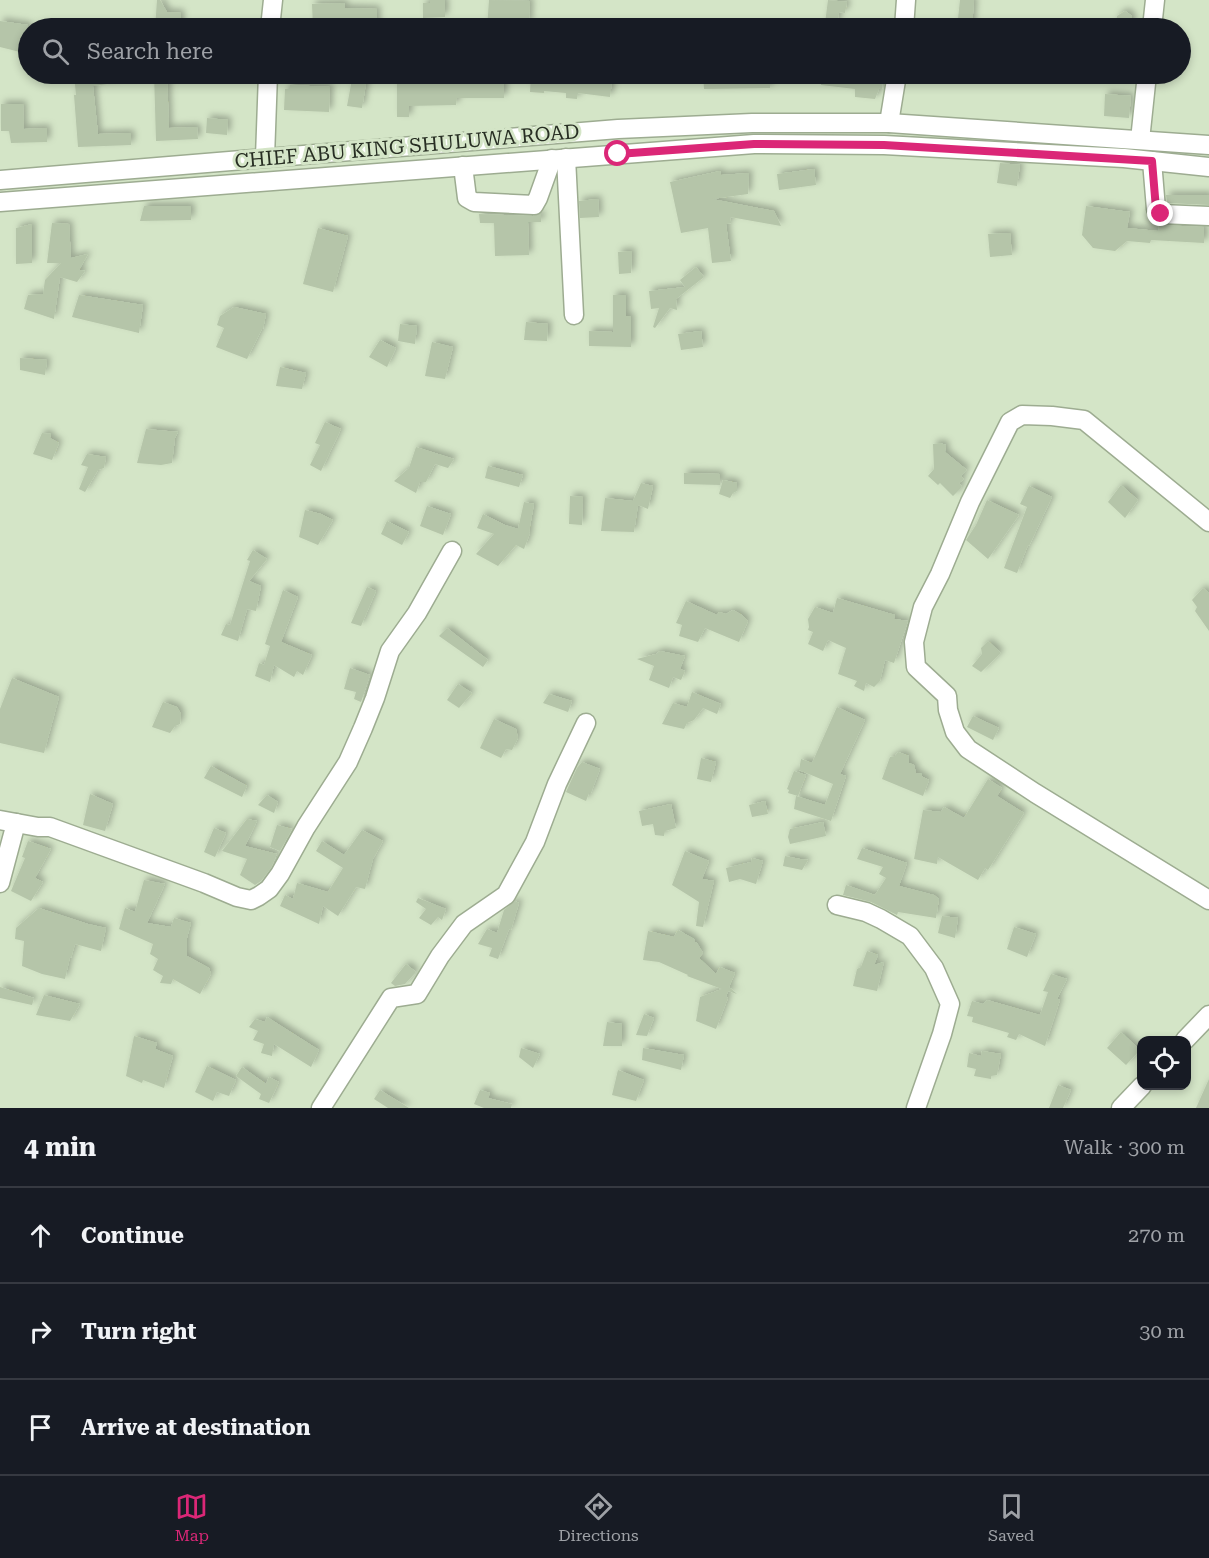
<!DOCTYPE html>
<html lang="en">
<head>
<meta charset="utf-8">
<style>
	body { margin:0; font-family:"Roboto Serif",serif; background:#20242c; color:#f1f3f6 }
	.controls { position:absolute; right:18px; bottom:18px; display:grid; overflow:hidden; border-radius:12px; box-shadow:0 3px 9px #0003 }
	.controls button { width:54px; height:54px; display:grid; place-items:center; padding:0; border:0; border-bottom:2px solid #363941; background:#171b24; color:#f1f3f6; font:30px sans-serif }
	.stop { position:absolute; width:18px; height:18px; margin:-14px; border:4px solid #db2777; border-radius:50%; background:#fff }
	.stop.end { background:#db2777; border-color:#fff; box-shadow:0 2px 6px #0008 }
	.list { margin:0; padding:0; list-style:none }
	h2 { display:flex; justify-content:space-between; align-items:center; height:78px; margin:0; padding:0 24px; font-size:26px }
	h2 small { font-size:20px; font-weight:400; color:#9ea1a6 }
	.list li { display:grid; grid-template-columns:39px 1fr auto; gap:18px; align-items:center; box-sizing:border-box; height:96px; padding:0 24px; border-top:2px solid #363941 }
	.list b { display:block; font-size:22px; white-space:nowrap }
	.list em { font-size:20px; font-style:normal; color:#9ea1a6 }
	.icon { flex:none; width:33px; height:33px; fill:none; stroke:currentColor; stroke-width:2; stroke-linecap:round; stroke-linejoin:round }
	.map { position:relative; flex:none; width:1209px; height:1108px; overflow:hidden }
	.search { position:absolute; background:#171b24; box-shadow:0 3px 9px #0003; left:18px; right:18px; top:18px; height:66px; display:flex; align-items:center; gap:15px; box-sizing:border-box; padding:0 21px; border-radius:33px; color:#9ea1a6; font-size:22px }
	.sheet { height:366px; background:#171b24 }
	nav { display:flex; justify-content:space-around; align-items:center; box-sizing:border-box; height:84px; border-top:2px solid #363941; background:#171b24; font-size:16px; color:#9ea1a6 }
	nav a { display:grid; justify-items:center; gap:3px }
	nav .on { color:#db2777 }
	.map>svg:first-child { display:block }
	.building { fill:#b5c5a9; filter:url(#shadow) }
	.lines { fill:none; stroke-linecap:round; stroke-linejoin:round }
	.minor-casing { stroke:#9dac91; stroke-width:21 }
	.minor { stroke:#fff; stroke-width:18 }
	.route { stroke:#db2777; stroke-width:8 }
	.labels { text-anchor:middle; dominant-baseline:central; stroke-width:6; stroke-linejoin:round; paint-order:stroke }
	.street-label { font-size:20px; fill:#272e23; stroke:#d4e5c7 }
</style>
</head>
<body>
<div class="map">
<svg width="1209" height="1108" viewBox="0 0 1209 1108">
	<defs>
		<filter id="shadow"><feDropShadow dx="3.5" dy="-3.5" stdDeviation="3" flood-color="#0004"/></filter>
	</defs>
	<rect width="100%" height="100%" fill="#d4e5c7"/>
	<g class="building">
		<polygon points="157,0 160,0 167,12 181,13 181,28 155,28"/>
		<polygon points="430,0 445,0 445,17 423,18 423,3 430,3"/>
		<polygon points="489,0 530,1 529,24 519,23 518,28 487,28"/>
		<polygon points="828,0 847,2 845,13 839,12 837,25 825,23"/>
		<polygon points="960,0 974,0 972,28 957,28"/>
		<polygon points="344,3 345,8 377,9 377,28 313,28 312,4"/>
		<polygon points="1125,11 1132,16 1132,28 1115,28 1117,16"/>
		<polygon points="0,21 28,25 28,54 0,47"/>
		<polygon points="74,74 136,74 137,80 93,86 98,134 131,133 131,145 78,147 74,95 76,95"/>
		<polygon points="154,74 167,74 169,128 197,127 198,139 156,141"/>
		<polygon points="353,74 367,77 362,108 347,106"/>
		<polygon points="397,74 457,74 457,79 481,79 481,74 504,74 504,98 457,98 456,105 409,106 409,117 397,117"/>
		<polygon points="531,74 552,74 612,81 610,97 578,93 577,99 566,98 566,93 544,91 544,93 530,92"/>
		<polygon points="703,74 770,74 770,88 704,89"/>
		<polygon points="822,74 883,78 882,89 879,89 875,99 855,97 855,89 821,85"/>
		<polygon points="290,85 330,87 329,112 284,110 285,89 290,89"/>
		<polygon points="1105,94 1131,96 1129,118 1104,116"/>
		<polygon points="1,104 23,104 24,129 47,128 47,142 11,143 9,131 1,131"/>
		<polygon points="207,118 228,120 227,135 206,133"/>
		<polygon points="1000,163 1020,165 1017,186 997,183"/>
		<polygon points="814,169 816,185 779,190 777,174"/>
		<polygon points="720,171 721,175 749,173 748,194 712,199 774,211 781,226 730,217 731,223 726,224 731,261 712,263 708,228 681,233 670,182"/>
		<polygon points="1166,195 1209,195 1209,205 1167,203"/>
		<polygon points="598,199 599,217 580,218 579,201"/>
		<polygon points="144,206 191,206 191,220 140,221"/>
		<polygon points="1086,206 1130,212 1127,228 1158,231 1159,225 1204,227 1204,243 1151,240 1150,243 1127,241 1115,251 1093,248 1082,235"/>
		<polygon points="541,213 541,222 528,222 529,255 495,256 494,223 480,223 479,214 533,216"/>
		<polygon points="52,223 69,224 71,258 88,254 79,270 85,271 77,282 60,277 54,319 24,309 28,295 43,294 45,280 61,263 47,263"/>
		<polygon points="32,224 32,263 16,264 16,228"/>
		<polygon points="318,228 348,236 333,292 303,284"/>
		<polygon points="1010,233 1012,255 990,257 988,234"/>
		<polygon points="632,251 631,273 619,274 618,252"/>
		<polygon points="696,267 704,277 676,299 677,310 670,308 655,328 653,327 659,308 651,309 649,291 685,287 680,280"/>
		<polygon points="79,295 143,305 139,333 72,317"/>
		<polygon points="613,295 626,295 626,316 631,316 631,347 589,346 589,331 613,332"/>
		<polygon points="234,307 266,314 263,329 262,329 247,359 216,347 224,328 217,325 220,316"/>
		<polygon points="526,322 548,324 547,341 524,340"/>
		<polygon points="400,324 417,326 415,344 398,341"/>
		<polygon points="701,331 703,347 681,350 678,334"/>
		<polygon points="380,340 396,348 387,367 369,357"/>
		<polygon points="432,342 453,347 445,379 425,376"/>
		<polygon points="20,358 47,360 45,375 20,370"/>
		<polygon points="280,367 306,373 302,389 276,386"/>
		<polygon points="325,422 341,429 321,471 310,465 320,445 315,443"/>
		<polygon points="146,429 178,432 175,438 172,463 161,465 137,463"/>
		<polygon points="42,433 51,434 50,438 59,443 52,460 33,454"/>
		<polygon points="940,443 946,445 945,452 967,470 961,476 964,479 959,483 962,487 953,496 940,483 938,485 928,476 934,469 933,444"/>
		<polygon points="416,447 454,459 448,468 435,464 426,482 420,482 416,493 394,481 409,468"/>
		<polygon points="87,454 106,457 104,468 98,470 85,492 79,489 88,467 81,465"/>
		<polygon points="488,466 523,475 519,487 485,478"/>
		<polygon points="684,473 720,474 720,485 684,484"/>
		<polygon points="723,480 737,483 737,491 733,493 730,498 719,494"/>
		<polygon points="641,483 653,486 648,509 638,505 634,532 601,531 605,498 633,501"/>
		<polygon points="1121,485 1138,500 1125,518 1108,502"/>
		<polygon points="1029,486 1052,497 1029,546 1028,545 1017,573 1004,568 1027,507 1020,504"/>
		<polygon points="570,496 583,497 582,525 569,524"/>
		<polygon points="987,500 1019,515 988,559 966,540 976,525"/>
		<polygon points="524,502 534,504 529,532 530,533 524,549 516,545 498,566 476,554 494,534 477,528 483,514 505,525 518,529"/>
		<polygon points="427,506 451,514 443,535 420,526"/>
		<polygon points="305,510 321,514 333,520 318,545 299,537"/>
		<polygon points="387,521 409,532 402,545 381,534"/>
		<polygon points="253,550 267,559 249,581 261,586 256,611 247,609 238,641 221,635 226,624 230,625 250,561 247,560"/>
		<polygon points="367,587 376,591 361,626 351,623"/>
		<polygon points="1203,588 1209,593 1209,631 1195,611 1197,607 1192,600"/>
		<polygon points="283,590 298,597 281,642 312,655 303,675 297,671 294,677 274,665 270,682 255,676 259,663 264,665 270,646 265,644"/>
		<polygon points="837,598 895,615 894,619 908,621 894,663 885,660 880,681 874,687 866,683 864,691 854,686 857,681 838,674 846,648 828,640 823,651 808,644 813,632 808,630 809,627 808,619 815,607 833,613"/>
		<polygon points="686,601 717,615 719,612 726,614 733,610 742,615 748,621 739,642 705,628 698,642 679,636 682,625 676,623"/>
		<polygon points="447,628 488,660 483,667 439,636"/>
		<polygon points="988,641 1001,653 981,672 972,666 982,654 981,648"/>
		<polygon points="660,651 685,656 680,669 685,671 681,680 673,677 669,688 649,680 654,666 637,659 656,654"/>
		<polygon points="350,668 370,675 361,702 354,699 356,692 344,689"/>
		<polygon points="12,678 59,697 44,753 0,743 0,709"/>
		<polygon points="458,684 472,693 459,708 447,700"/>
		<polygon points="692,692 721,704 717,714 703,708 694,720 687,723 684,729 662,724 673,703 687,707"/>
		<polygon points="549,694 572,701 568,712 543,703"/>
		<polygon points="163,702 177,707 181,714 180,724 175,726 170,733 152,727"/>
		<polygon points="837,707 865,720 840,774 846,776 831,821 794,809 796,796 825,805 833,784 799,770 801,759 812,763"/>
		<polygon points="973,716 999,728 993,740 967,727"/>
		<polygon points="494,719 516,729 518,738 512,750 506,749 501,758 480,748"/>
		<polygon points="898,752 909,756 909,763 914,765 916,773 922,774 921,776 929,780 923,796 882,779 890,757 895,756"/>
		<polygon points="701,758 716,762 711,782 697,779"/>
		<polygon points="582,762 600,769 591,793 589,793 586,801 566,792 577,768"/>
		<polygon points="211,766 247,786 242,797 204,778"/>
		<polygon points="794,771 806,775 798,796 788,793 789,790 787,789"/>
		<polygon points="988,779 1002,788 997,796 1024,813 988,870 985,868 978,880 938,857 937,864 914,859 923,810 941,812 944,807 964,818"/>
		<polygon points="90,794 113,804 105,831 83,825"/>
		<polygon points="267,795 278,802 274,813 258,805"/>
		<polygon points="765,801 768,814 752,817 749,805"/>
		<polygon points="671,804 676,828 665,831 664,836 655,835 653,824 642,826 639,811"/>
		<polygon points="247,819 257,821 245,846 277,854 271,868 261,881 255,885 240,875 247,859 222,851"/>
		<polygon points="823,822 826,836 790,844 788,837 790,829"/>
		<polygon points="277,825 292,829 280,851 270,847"/>
		<polygon points="214,828 226,833 215,857 204,852"/>
		<polygon points="362,830 383,841 373,859 365,889 356,887 338,916 323,906 319,924 280,906 285,895 293,899 297,883 328,892 343,868 316,851 322,841 344,855"/>
		<polygon points="28,841 51,849 35,878 43,882 31,901 11,891 25,858 22,857"/>
		<polygon points="862,848 907,863 899,886 934,895 939,899 936,918 898,912 897,915 871,902 843,895 846,885 875,895 886,878 879,874 883,867 857,859"/>
		<polygon points="685,851 709,861 702,879 714,881 703,927 696,926 699,902 672,885"/>
		<polygon points="785,856 800,859 808,860 802,870 783,866"/>
		<polygon points="752,858 763,861 756,884 740,879 729,882 726,868 751,862"/>
		<polygon points="144,880 165,884 147,923 171,927 174,918 191,923 187,938 187,956 209,968 211,974 200,994 173,979 171,984 160,983 163,976 153,970 158,959 150,954 153,944 119,929 125,908 135,912"/>
		<polygon points="418,898 446,909 442,920 438,917 431,925 419,918 426,909 416,902"/>
		<polygon points="515,901 519,903 511,930 509,929 498,959 489,956 492,948 478,944 487,929 497,933 504,910"/>
		<polygon points="39,908 88,924 106,928 101,951 75,944 71,958 70,957 65,979 42,974 22,966 24,941 15,939 16,928"/>
		<polygon points="942,916 958,918 955,938 938,933"/>
		<polygon points="1014,927 1036,934 1027,957 1007,949"/>
		<polygon points="678,930 694,939 695,942 697,943 703,953 699,958 716,974 720,967 735,973 729,987 737,994 728,991 726,997 728,998 716,1029 696,1021 700,997 722,989 687,976 688,975 659,962 643,960 648,931 674,937"/>
		<polygon points="867,951 878,955 874,965 884,962 877,991 853,986 857,969 861,967"/>
		<polygon points="406,964 416,972 405,984 395,986 391,983"/>
		<polygon points="1051,974 1067,979 1057,999 1060,1000 1045,1046 1019,1034 1016,1040 1007,1037 1009,1033 972,1022 973,1017 967,1016 972,1001 983,1004 987,1000 1040,1015 1048,992 1043,991"/>
		<polygon points="0,987 34,998 32,1005 0,998"/>
		<polygon points="44,995 80,1004 70,1021 36,1015"/>
		<polygon points="644,1014 654,1018 647,1036 636,1035"/>
		<polygon points="267,1017 319,1050 311,1067 274,1044 272,1056 261,1053 264,1044 253,1040 258,1031 249,1027 255,1019 265,1022"/>
		<polygon points="607,1022 622,1024 622,1046 603,1046"/>
		<polygon points="1121,1032 1140,1050 1126,1065 1107,1048"/>
		<polygon points="134,1036 157,1043 155,1049 173,1056 164,1088 143,1080 142,1083 126,1076"/>
		<polygon points="521,1048 540,1054 533,1068 519,1057"/>
		<polygon points="643,1048 684,1055 681,1070 642,1060"/>
		<polygon points="982,1051 1001,1054 997,1075 991,1076 991,1079 974,1076 976,1069 967,1067 969,1053 981,1056"/>
		<polygon points="207,1066 236,1080 229,1096 217,1092 213,1101 195,1092"/>
		<polygon points="242,1067 266,1084 269,1077 279,1082 269,1103 259,1099 261,1094 236,1076"/>
		<polygon points="618,1070 644,1080 636,1101 612,1095"/>
		<polygon points="1209,1079 1209,1108 1196,1108"/>
		<polygon points="1058,1085 1071,1090 1063,1108 1049,1108"/>
		<polygon points="380,1090 409,1108 388,1108 374,1099"/>
		<polygon points="480,1090 490,1093 488,1098 512,1104 511,1108 484,1108 474,1104"/>
	</g>
	<g class="lines">
		<g class="minor-casing">
			<g id="minor">
				<polyline points="270,28 273,0"/>
				<polyline points="904,28 906,0"/>
				<polyline points="1152,28 1155,0"/>
				<polyline points="889,123 897,74"/>
				<polyline points="1140,140 1147,74"/>
				<polyline points="265,157 268,74"/>
				<polyline points="566,158 574,315"/>
				<polyline points="1152,161 1156,209 1161,214 1209,216"/>
				<polyline points="463,166 467,198 474,202 534,205 538,198 552,159"/>
				<polyline points="0,180 618,129 752,123 889,123 1209,145"/>
				<polyline points="0,202 754,144 884,145 1124,158 1209,167"/>
				<polyline points="1209,522 1084,420 1052,416 1022,415 1010,422 970,502 940,574 923,607 914,642 916,667 947,696 948,710 955,732 968,749 1035,793 1209,900"/>
				<polyline points="0,820 38,827 50,827 204,883 237,897 251,900 259,896 269,889 280,874 306,827 348,762 363,728 375,698 390,651 417,613 452,551"/>
				<polyline points="0,883 16,823"/>
				<polyline points="837,905 866,912 881,919 910,936 934,968 950,1004 942,1034 916,1108"/>
				<polyline points="1185,1040 1209,1015"/>
				<polyline points="321,1108 391,998 417,994 440,956 464,924 506,895 535,842 557,784 586,723"/>
				<polyline points="1121,1108 1142,1086"/>
			</g>
		</g>
		<use href="#minor" class="minor"/>
	</g>
	<g class="lines">
		<polyline class="route" points="618,154 754,144 884,145 1152,161 1156,209 1161,214"/>
	</g>
	<g class="labels">
		<g class="street-label">
			<text transform="translate(407 146) rotate(-5)">CHIEF ABU KING SHULUWA ROAD</text>
		</g>
	</g>
</svg>
<div class="controls">
<button><svg class="icon" aria-label="locate" viewBox="0 0 24 24"><circle cx="12" cy="12" r="6"/><path d="M12 2v4M12 18v4M2 12h4M18 12h4"/></svg></button>
</div>
<div class="stop" style="left:618px;top:154px"></div>
<div class="stop end" style="left:1161px;top:214px"></div>
<div class="search"><svg class="icon" aria-label="search" viewBox="0 0 24 24"><circle cx="10" cy="10" r="6"/><path d="M15 15l6 6"/></svg>Search here</div>
</div>
<section class="sheet">
<h2>4 min<small>Walk · 300 m</small></h2>
<ul class="list">
<li><svg class="icon" aria-label="ahead" viewBox="0 0 24 24"><path d="M12 20V5M6 11l6-6 6 6"/></svg><div><b>Continue</b></div><em>270 m</em></li>
<li><svg class="icon" aria-label="right" viewBox="0 0 24 24"><path d="M7 20v-9h11M14 6l5 5-5 5"/></svg><div><b>Turn right</b></div><em>30 m</em></li>
<li><svg class="icon" aria-label="arrive" viewBox="0 0 24 24"><path d="M6 21V4h12l-3 4 3 4H6"/></svg><div><b>Arrive at destination</b></div></li>
</ul>
</section>
<nav>
<a class="on"><svg class="icon" aria-label="map" viewBox="0 0 24 24"><path d="M3 6l6-2 6 2 6-2v14l-6 2-6-2-6 2zM9 4v14M15 6v14"/></svg>Map</a>
<a><svg class="icon" aria-label="directions" viewBox="0 0 24 24"><path d="M12 3l9 9-9 9-9-9zM9 14v-3h6M13 9l2 2-2 2"/></svg>Directions</a>
<a><svg class="icon" aria-label="saved" viewBox="0 0 24 24"><path d="M7 4h10v16l-5-4-5 4z"/></svg>Saved</a>
</nav>
</body>
</html>
